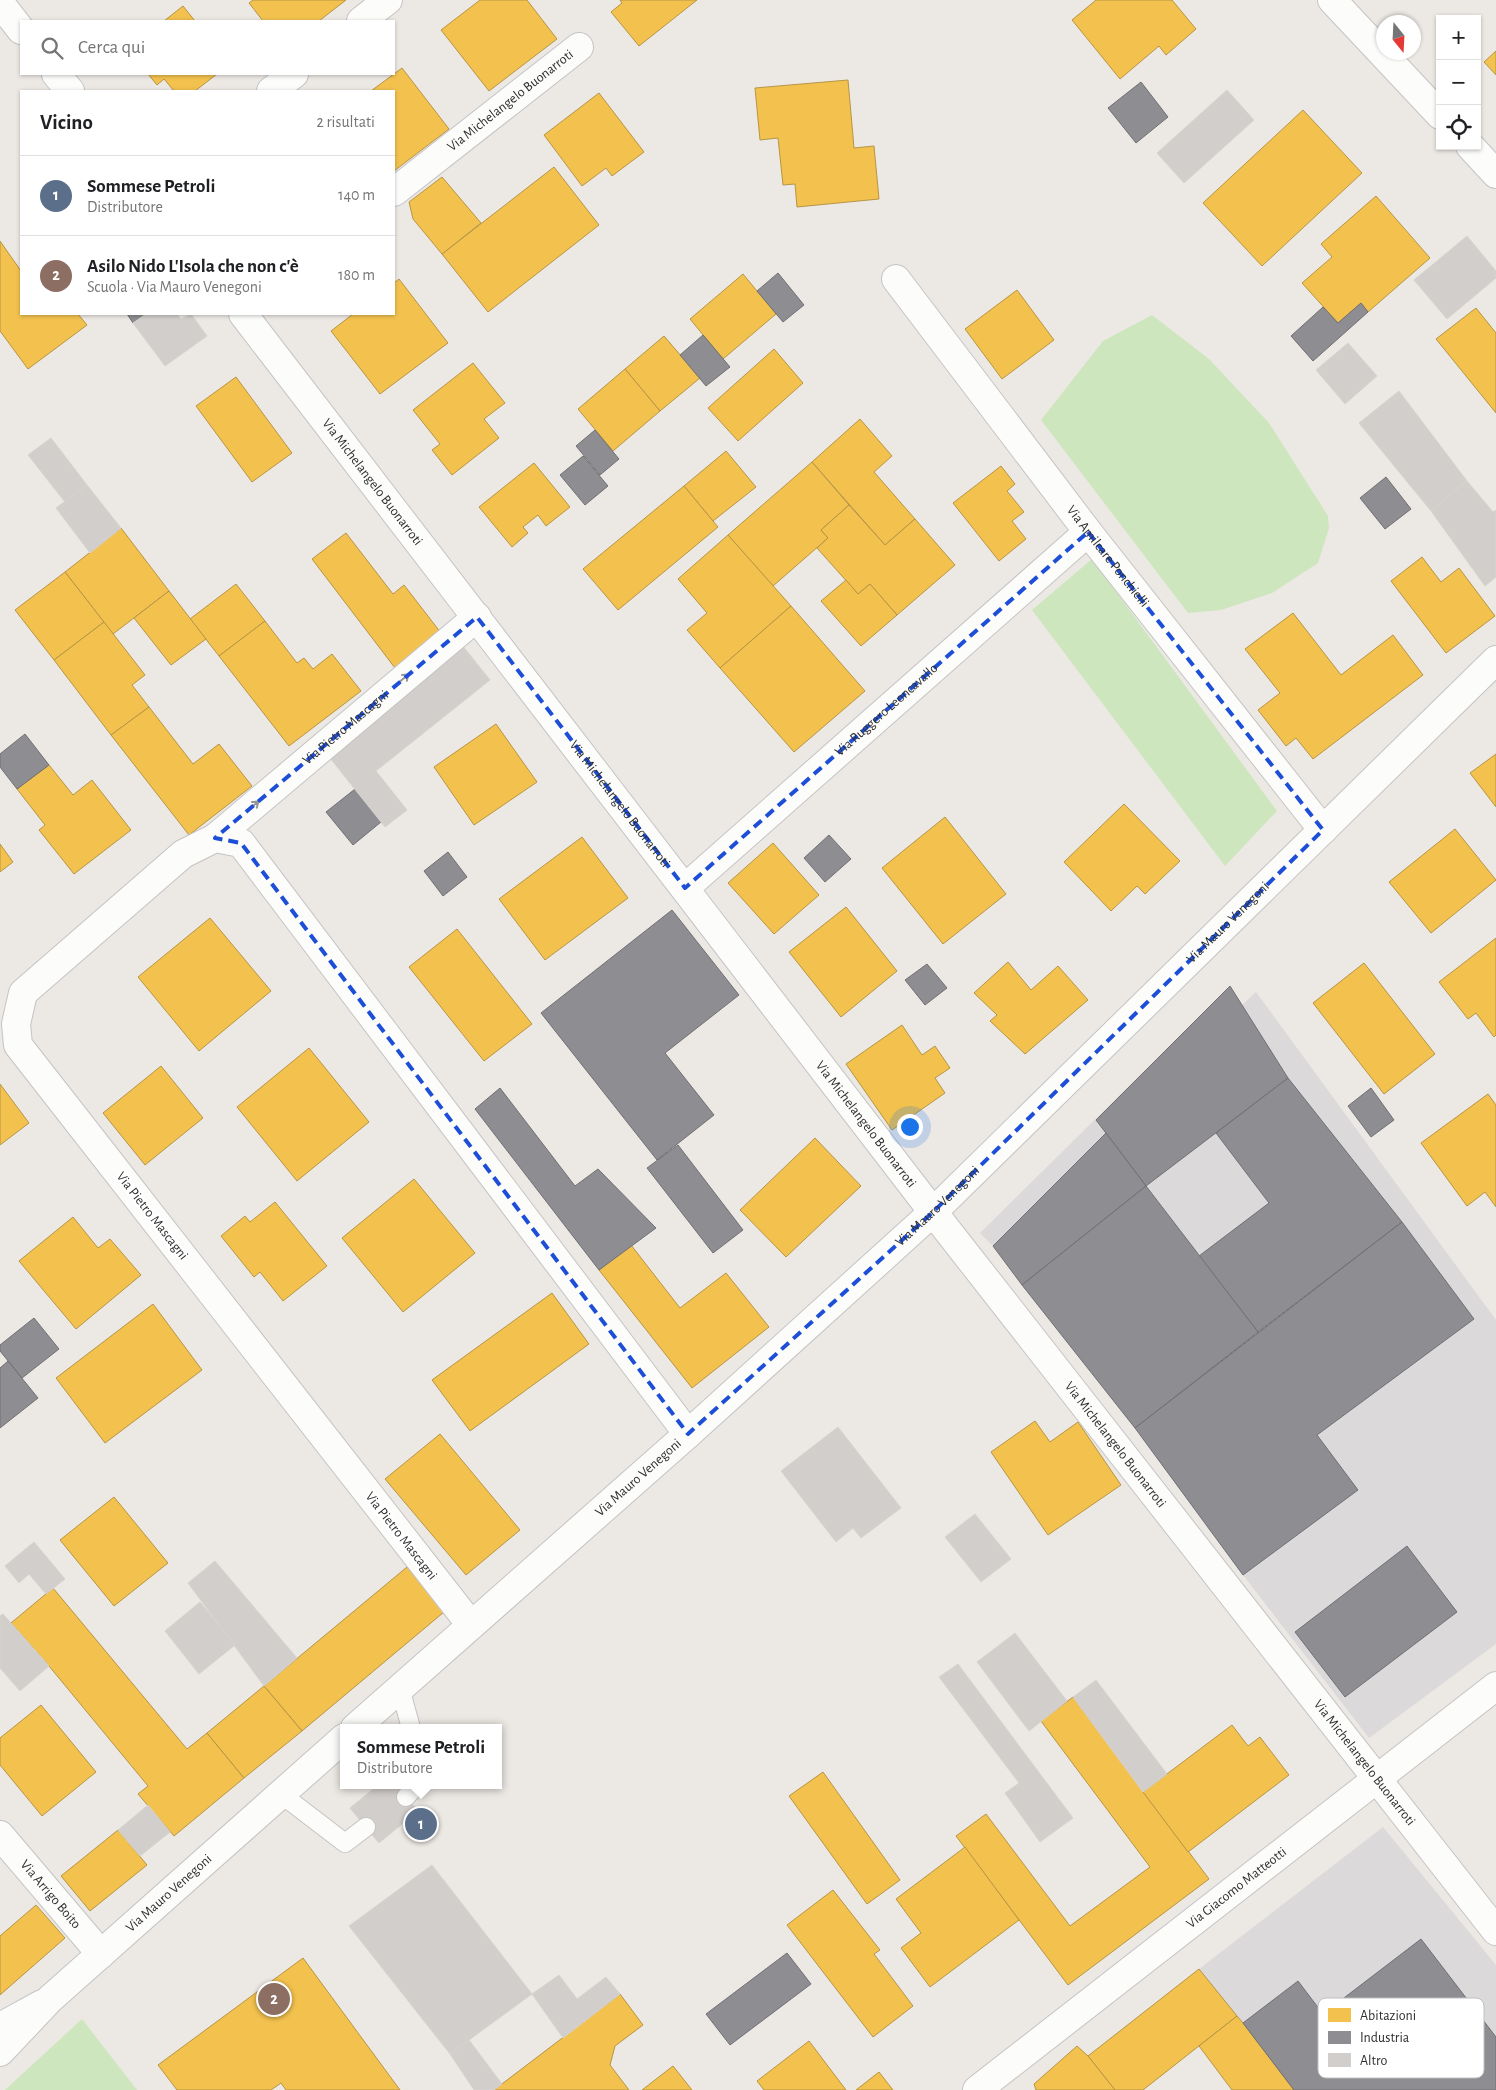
<!DOCTYPE html>
<html lang="it">
<head>
<meta charset="utf-8">
<style>
	body { margin:0; font-family:"Alegreya Sans",sans-serif; background:#f2f2f2; color:#202124 }
	.controls { position:absolute; right:15px; top:15px; display:grid; overflow:hidden; border-radius:0px; box-shadow:0 1px 4px #0004 }
	.controls button { width:45px; height:45px; display:grid; place-items:center; padding:0; border:0; border-bottom:1px solid #e0e0e0; background:#fff; color:#202124; font:25px sans-serif }
	.compass { position:absolute; left:1376px; top:15px; width:45px; height:45px; border-radius:50%; background:#fff; box-shadow:0 1px 4px #0004; rotate:162deg }
	.you { position:absolute; left:909px; top:1126px; width:18px; height:18px; margin:-12px; border:4px solid #fff; border-radius:50%; background:#1a73e8; box-shadow:0 0 0 8px #1a73e833 }
	.badge { display:grid; place-items:center; width:32px; height:32px; border-radius:50%; background:#706f6e; color:#fff; font-size:16px; font-weight:700 }
	.pin { position:absolute; translate:-50% -50%; border:2px solid #fff; box-shadow:0 1px 5px #0006 }
	.popup { position:absolute; left:340px; top:1724px; width:162px; height:65px; box-sizing:border-box; display:grid; place-content:center; border-radius:0px; background:#fff; filter:drop-shadow(0 1px 4px #0005); font-size:16px; white-space:nowrap; color:#757577 }
	.popup b { font-size:19px; color:#202124 }
	.popup::after { content:''; position:absolute; left:50%; top:100%; margin-left:-10px; border:10px solid transparent; border-top-color:#fff }
	.list { margin:0; padding:0; list-style:none }
	h2 { display:flex; justify-content:space-between; align-items:center; height:65px; margin:0; padding:0 20px; font-size:21px }
	h2 small { font-size:16px; font-weight:400; color:#757577 }
	.list li { display:grid; grid-template-columns:32px 1fr auto; gap:15px; align-items:center; box-sizing:border-box; height:80px; padding:0 20px; border-top:1px solid #e0e0e0 }
	.list b { display:block; font-size:19px; white-space:nowrap }
	.list p { margin:0; font-size:16px; white-space:nowrap; color:#757577 }
	.list em { font-size:16px; font-style:normal; color:#757577 }
	.icon { flex:none; width:28px; height:28px; fill:none; stroke:currentColor; stroke-width:2; stroke-linecap:round; stroke-linejoin:round }
	.map { position:relative; flex:none; width:1496px; height:2090px; overflow:hidden }
	.search { position:absolute; background:#fff; box-shadow:0 1px 4px #0004; left:20px; top:20px; width:375px; height:55px; display:flex; align-items:center; gap:12px; box-sizing:border-box; padding:0 18px; border-radius:0px; color:#757577; font-size:19px }
	.panel { position:absolute; background:#fff; box-shadow:0 1px 4px #0004; left:20px; top:90px; width:375px; height:225px; border-radius:0px }
	.map>svg:first-child { display:block }
	.industrial { fill:#dcd9db }
	.green { fill:#cee6be }
	.homes { fill:#f2c14e; stroke:#b79544 }
	.industry { fill:#8d8d92; stroke:#707074 }
	.building { fill:#d1cecb; stroke:#d7d4d0 }
	.lines { fill:none; stroke-linecap:round; stroke-linejoin:round }
	.lane-casing { stroke:#c5c4c5; stroke-width:20 }
	.street-casing { stroke:#c5c4c5; stroke-width:30 }
	.secondary-casing { stroke:#c5c4c5; stroke-width:30 }
	.lane { stroke:#fcfcfb; stroke-width:18 }
	.street { stroke:#fcfcfb; stroke-width:28 }
	.secondary { stroke:#fcfcfb; stroke-width:28 }
	.oneway { stroke:#959594 }
	.marked { fill:none; stroke:#1d4ed8; stroke-width:4; stroke-dasharray:10 6; stroke-linejoin:round }
	.labels { text-anchor:middle; dominant-baseline:central; stroke-width:5; stroke-linejoin:round; paint-order:stroke }
	.street-label { font-size:14px; fill:#2e2e2e; stroke:#fff }
	.key { fill:#fff; stroke:#c0c0c0; stroke-width:1 }
	.key-label { font-size:14px; fill:#2e2e2e }
</style>
</head>
<body>
<div class="map">
<svg width="1496" height="2090" viewBox="0 0 1496 2090">
	<rect width="100%" height="100%" fill="#ece8e4"/>
	<g class="industrial">
		<polygon points="1230,986 1242,1005 1256,992 1496,1320 1496,1644 1369,1738 1243,1575 1135,1428 993,1246 980,1233"/>
		<polygon points="1383,1827 1496,1965 1496,2090 1294,2090 1199,1969"/>
	</g>
	<g class="green">
		<polygon points="1152,315 1209,359 1269,423 1328,516 1329,528 1318,563 1272,593 1221,610 1188,613 1041,420 1103,341"/>
		<polygon points="1092,559 1277,811 1225,866 1032,610"/>
		<polygon points="82,2019 137,2090 5,2090"/>
	</g>
	<g class="homes">
		<polygon points="253,0 346,0 319,21 263,21 249,3"/>
		<polygon points="480,0 527,0 557,39 489,91 441,30"/>
		<polygon points="620,0 697,0 639,46 611,12 622,3"/>
		<polygon points="1096,0 1172,0 1196,29 1166,55 1159,46 1120,79 1072,20"/>
		<polygon points="183,6 195,21 164,21"/>
		<polygon points="1496,51 1496,75 1484,62"/>
		<polygon points="402,68 449,129 394,171 394,91 371,91"/>
		<polygon points="148,74 217,74 195,91 174,91 164,79 157,85"/>
		<polygon points="848,80 854,148 874,146 879,199 797,207 795,184 783,185 778,138 760,140 755,88"/>
		<polygon points="599,93 644,152 612,176 606,168 582,186 544,135"/>
		<polygon points="1303,110 1362,173 1262,266 1203,203"/>
		<polygon points="554,167 599,225 488,312 442,254"/>
		<polygon points="442,177 481,223 442,254 413,219 409,202"/>
		<polygon points="1376,196 1430,258 1368,312 1361,303 1338,323 1302,283 1332,257 1321,244"/>
		<polygon points="0,241 21,271 21,314 78,314 87,325 28,369 0,331"/>
		<polygon points="743,274 776,314 723,359 690,319"/>
		<polygon points="399,279 448,343 380,394 331,331 353,314 394,314 394,283"/>
		<polygon points="1017,290 1054,340 1002,379 965,329"/>
		<polygon points="1476,308 1496,333 1496,413 1436,339"/>
		<polygon points="664,336 700,378 660,411 625,369"/>
		<polygon points="774,349 803,383 738,441 708,408"/>
		<polygon points="473,363 505,403 484,419 499,438 452,475 432,450 440,444 413,410"/>
		<polygon points="625,369 660,411 613,451 578,409"/>
		<polygon points="236,377 292,453 252,482 196,406"/>
		<polygon points="860,419 892,456 874,472 915,519 885,545 812,462"/>
		<polygon points="726,451 756,487 713,521 684,486"/>
		<polygon points="812,462 849,505 821,530 828,538 773,586 728,535"/>
		<polygon points="534,463 570,507 546,526 538,515 523,527 528,533 512,547 479,507"/>
		<polygon points="1001,466 1015,484 1007,491 1024,512 1012,521 1026,539 999,561 953,503"/>
		<polygon points="684,486 718,527 618,610 583,569"/>
		<polygon points="849,505 885,545 915,519 955,565 897,615 870,584 858,594 817,548 828,538 821,530"/>
		<polygon points="121,528 169,591 113,634 65,572"/>
		<polygon points="346,533 393,594 404,585 441,633 395,668 312,559"/>
		<polygon points="728,535 791,606 720,668 687,630 707,613 678,579"/>
		<polygon points="1422,557 1441,582 1459,568 1495,616 1446,653 1391,581"/>
		<polygon points="65,572 104,622 54,660 15,610"/>
		<polygon points="846,580 858,594 870,584 897,615 861,646 821,601"/>
		<polygon points="236,584 265,621 219,656 190,619"/>
		<polygon points="169,591 206,639 171,665 134,618"/>
		<polygon points="791,606 865,691 794,752 720,668"/>
		<polygon points="1293,613 1341,675 1393,635 1423,675 1313,759 1296,738 1286,746 1258,710 1280,693 1245,649"/>
		<polygon points="265,621 297,663 304,658 313,669 332,654 361,691 289,746 219,656"/>
		<polygon points="104,622 145,675 132,685 149,707 111,735 54,660"/>
		<polygon points="149,707 193,764 219,744 252,786 189,835 111,735"/>
		<polygon points="496,724 537,782 474,825 434,767"/>
		<polygon points="1496,754 1496,807 1470,773"/>
		<polygon points="49,765 73,795 92,780 131,830 74,874 39,830 45,825 17,789"/>
		<polygon points="1124,804 1180,861 1145,894 1137,886 1111,911 1064,862"/>
		<polygon points="945,817 1006,894 943,944 882,868"/>
		<polygon points="1455,829 1496,880 1431,933 1389,882"/>
		<polygon points="582,837 628,898 545,960 499,899"/>
		<polygon points="773,843 819,895 774,934 728,883"/>
		<polygon points="0,844 13,862 0,872"/>
		<polygon points="846,907 897,971 841,1017 789,952"/>
		<polygon points="210,918 271,991 199,1051 138,977"/>
		<polygon points="457,929 532,1024 484,1061 409,967"/>
		<polygon points="1496,938 1496,1035 1494,1037 1476,1013 1468,1019 1439,982"/>
		<polygon points="1008,962 1031,990 1058,966 1088,1000 1025,1054 990,1021 997,1015 974,993"/>
		<polygon points="1364,963 1435,1054 1384,1094 1313,1003"/>
		<polygon points="902,1025 922,1055 935,1046 950,1068 935,1078 945,1093 892,1130 846,1064"/>
		<polygon points="309,1048 369,1122 297,1181 237,1107"/>
		<polygon points="161,1066 203,1118 145,1165 103,1113"/>
		<polygon points="0,1084 29,1123 0,1145"/>
		<polygon points="1488,1094 1496,1105 1496,1207 1485,1192 1467,1206 1421,1143"/>
		<polygon points="815,1138 861,1186 786,1257 740,1210"/>
		<polygon points="414,1179 475,1253 403,1312 342,1238"/>
		<polygon points="275,1202 327,1266 283,1301 260,1272 254,1277 221,1236 245,1216 250,1222"/>
		<polygon points="73,1217 98,1248 110,1239 141,1275 76,1329 19,1261"/>
		<polygon points="631,1245 680,1308 726,1273 769,1327 692,1388 599,1270"/>
		<polygon points="552,1293 589,1344 470,1431 432,1380"/>
		<polygon points="153,1304 202,1370 105,1443 56,1378"/>
		<polygon points="1035,1421 1050,1442 1078,1422 1121,1485 1048,1535 991,1452"/>
		<polygon points="440,1434 520,1530 466,1575 385,1479"/>
		<polygon points="114,1497 168,1563 114,1606 60,1540"/>
		<polygon points="407,1567 444,1612 302,1731 264,1686"/>
		<polygon points="53,1588 187,1749 207,1733 244,1778 174,1836 138,1794 148,1786 49,1666 11,1623"/>
		<polygon points="264,1686 302,1731 244,1778 207,1733"/>
		<polygon points="1073,1697 1209,1879 1068,1985 956,1836 986,1814 1070,1926 1150,1867 1041,1721"/>
		<polygon points="41,1705 96,1772 42,1816 0,1765 0,1738"/>
		<polygon points="1232,1725 1248,1746 1260,1737 1289,1775 1188,1852 1143,1792"/>
		<polygon points="823,1772 900,1880 867,1904 789,1796"/>
		<polygon points="118,1830 147,1865 90,1911 61,1876"/>
		<polygon points="965,1847 1019,1920 930,1987 901,1948 921,1933 896,1899"/>
		<polygon points="833,1890 880,1950 874,1954 913,2006 873,2037 787,1925"/>
		<polygon points="36,1905 65,1938 0,1995 0,1936"/>
		<polygon points="303,1958 400,2090 286,2090 281,2083 271,2090 177,2090 158,2065"/>
		<polygon points="1199,1969 1237,2016 1143,2090 1115,2090 1088,2056"/>
		<polygon points="620,1994 643,2025 615,2046 610,2065 629,2090 494,2090"/>
		<polygon points="1237,2016 1243,2023 1294,2090 1232,2090 1199,2046"/>
		<polygon points="809,2041 846,2090 764,2090 757,2081"/>
		<polygon points="1077,2046 1088,2056 1115,2090 1036,2090 1034,2084"/>
		<polygon points="673,2066 692,2090 642,2090"/>
		<polygon points="879,2072 893,2090 856,2090"/>
	</g>
	<g class="industry">
		<polygon points="1141,82 1168,117 1136,143 1108,108"/>
		<polygon points="778,273 804,305 783,322 757,291"/>
		<polygon points="1361,303 1368,312 1313,361 1291,336 1323,307 1338,323"/>
		<polygon points="127,314 146,314 133,323"/>
		<polygon points="703,335 730,367 706,386 680,355"/>
		<polygon points="595,430 619,459 600,475 576,446"/>
		<polygon points="583,456 608,486 585,505 560,475"/>
		<polygon points="1386,477 1411,509 1385,529 1360,498"/>
		<polygon points="25,734 49,765 17,789 0,767 0,754"/>
		<polygon points="355,789 381,822 353,845 326,812"/>
		<polygon points="829,835 851,859 825,882 804,858"/>
		<polygon points="448,852 467,877 443,896 424,871"/>
		<polygon points="672,910 739,995 665,1053 714,1115 657,1160 541,1013"/>
		<polygon points="927,964 947,988 925,1005 905,980"/>
		<polygon points="1230,986 1288,1078 1146,1186 1096,1120"/>
		<polygon points="1288,1078 1402,1222 1258,1332 1199,1256 1269,1203 1216,1133"/>
		<polygon points="500,1088 575,1186 598,1169 656,1228 599,1270 475,1109"/>
		<polygon points="1371,1088 1394,1120 1371,1137 1348,1106"/>
		<polygon points="1106,1133 1146,1186 1022,1285 993,1246"/>
		<polygon points="678,1145 743,1230 713,1253 647,1168"/>
		<polygon points="1146,1186 1258,1332 1135,1428 1022,1285"/>
		<polygon points="1402,1222 1474,1319 1317,1435 1358,1490 1243,1575 1135,1428"/>
		<polygon points="34,1318 59,1349 22,1378 0,1351 0,1345"/>
		<polygon points="8,1361 38,1398 0,1428 0,1368"/>
		<polygon points="1407,1546 1457,1612 1345,1697 1295,1632"/>
		<polygon points="1421,1939 1496,2037 1496,2090 1294,2090 1243,2023 1298,1981 1323,2014"/>
		<polygon points="787,1953 811,1984 730,2045 706,2014"/>
	</g>
	<g class="building">
		<polygon points="1227,90 1254,120 1184,183 1157,153"/>
		<polygon points="1467,236 1496,271 1496,278 1447,319 1414,280"/>
		<polygon points="146,314 177,314 181,319 191,314 207,336 165,366 133,323"/>
		<polygon points="1348,343 1377,376 1345,404 1316,370"/>
		<polygon points="1399,391 1467,481 1431,511 1359,423"/>
		<polygon points="51,438 87,485 65,502 28,455"/>
		<polygon points="1467,481 1493,512 1496,510 1496,577 1485,586 1431,511"/>
		<polygon points="87,485 121,528 90,553 56,508"/>
		<polygon points="462,645 490,680 376,771 407,810 385,827 326,753"/>
		<polygon points="838,1427 901,1508 861,1538 853,1528 836,1542 781,1471"/>
		<polygon points="975,1514 1011,1559 981,1582 945,1537"/>
		<polygon points="34,1542 65,1579 46,1594 29,1574 19,1583 5,1566"/>
		<polygon points="215,1561 297,1658 264,1686 188,1583"/>
		<polygon points="200,1602 235,1645 199,1674 165,1631"/>
		<polygon points="3,1614 49,1666 20,1691 0,1668 0,1616"/>
		<polygon points="1015,1633 1067,1701 1029,1731 977,1662"/>
		<polygon points="958,1664 1073,1818 1040,1842 1005,1793 1019,1783 939,1677"/>
		<polygon points="1096,1680 1167,1774 1143,1792 1073,1697"/>
		<polygon points="378,1785 397,1785 418,1811 379,1843 350,1808"/>
		<polygon points="148,1805 170,1832 140,1856 118,1830"/>
		<polygon points="432,1865 532,1994 450,2054 349,1926"/>
		<polygon points="559,1975 577,1999 606,1977 620,1994 563,2038 532,1994"/>
		<polygon points="469,2040 502,2084 494,2090 474,2090 450,2054"/>
	</g>
	<g class="lines">
		<g class="lane-casing">
			<g id="lane">
				<polyline points="400,1688 411,1728"/>
				<polyline points="281,1794 345,1843 366,1827"/>
				<polyline points="406,1797 417,1785"/>
			</g>
		</g>
		<g class="street-casing">
			<g id="street">
				<polyline points="1332,0 1440,115"/>
				<polyline points="0,3 21,30"/>
				<polyline points="361,21 388,0"/>
				<polyline points="56,74 70,91"/>
				<polyline points="271,91 294,74"/>
				<polyline points="1470,146 1496,174"/>
				<path id="s1" d="M394,192l185,-145"/>
				<path id="s2" d="M896,279l192,253 235,298"/>
				<path id="s3" d="M243,314l690,898 563,719"/>
				<path id="s4" d="M215,838l262,-221"/>
				<path id="s5" d="M685,888l403,-356"/>
				<polyline points="471,1625 18,1045 16,1024 23,993 183,854 215,838 241,843 688,1434"/>
				<path id="s6" d="M0,1835l101,119"/>
				<polyline points="0,2027 42,2004"/>
				<path id="s7" d="M977,2090l519,-404"/>
			</g>
		</g>
		<g class="secondary-casing">
			<g id="secondary">
				<path id="s8" d="M355,1728l333,-294 245,-222 563,-552"/>
				<path id="s9" d="M0,2052l50,-53 294,-261"/>
			</g>
		</g>
		<use href="#lane" class="lane"/>
		<use href="#street" class="street"/>
		<use href="#secondary" class="secondary"/>
	</g>
	<defs><path id="oneway-shaft" d="M-6 0H5M1.5-3L5.5 0L1.5 3" fill="none" stroke-width="1.6" stroke-linecap="round" stroke-linejoin="round" transform="scale(1.25)"/></defs>
	<g class="oneway">
		<use href="#oneway-shaft" transform="translate(403 679) rotate(-40)"/>
		<use href="#oneway-shaft" transform="translate(253 806) rotate(-40)"/>
	</g>
	<path class="marked" d="M1088,532l235,298 -390,382 -245,222 -447,-591 -26,-5 262,-221 208,271z"/>
	<g class="labels">
		<g class="street-label">
			<text stroke="none"><textPath href="#s1" startOffset="148">Via Michelangelo Buonarroti</textPath></text>
			<text stroke="none"><textPath href="#s3" startOffset="212">Via Michelangelo Buonarroti</textPath></text>
			<text stroke="none"><textPath href="#s2" startOffset="349">Via Amilcare Ponchielli</textPath></text>
			<text stroke="none"><textPath href="#s5" startOffset="269">Via Ruggero Leoncavallo</textPath></text>
			<text stroke="none"><textPath href="#s4" startOffset="171">Via Pietro Mascagni</textPath></text>
			<text stroke="none"><textPath href="#s3" startOffset="618">Via Michelangelo Buonarroti</textPath></text>
			<text stroke="none"><textPath href="#s8" startOffset="1188">Via Mauro Venegoni</textPath></text>
			<text stroke="none"><textPath href="#s3" startOffset="1022">Via Michelangelo Buonarroti</textPath></text>
			<text stroke="none"><textPath href="#s8" startOffset="782">Via Mauro Venegoni</textPath></text>
			<text transform="translate(152 1216) rotate(52)">Via Pietro Mascagni</text>
			<text stroke="none"><textPath href="#s3" startOffset="1428">Via Michelangelo Buonarroti</textPath></text>
			<text stroke="none"><textPath href="#s8" startOffset="378">Via Mauro Venegoni</textPath></text>
			<text transform="translate(401 1536) rotate(52)">Via Pietro Mascagni</text>
			<text stroke="none"><textPath href="#s3" startOffset="1832">Via Michelangelo Buonarroti</textPath></text>
			<text stroke="none"><textPath href="#s7" startOffset="329">Via Giacomo Matteotti</textPath></text>
			<text stroke="none"><textPath href="#s9" startOffset="232">Via Mauro Venegoni</textPath></text>
			<text stroke="none"><textPath href="#s6" startOffset="78">Via Arrigo Boito</textPath></text>
		</g>
	</g>
	<rect x="1318" y="1998" width="166" height="80" rx="8" class="key"/>
	<rect x="1328" y="2008" width="23" height="14" fill="#f2c14e"/>
	<rect x="1328" y="2031" width="23" height="13" fill="#8d8d92"/>
	<rect x="1328" y="2053" width="23" height="14" fill="#d1cecb"/>
	<g class="key-label">
		<text x="1360" y="2020">Abitazioni</text>
		<text x="1360" y="2042">Industria</text>
		<text x="1360" y="2065">Altro</text>
	</g>
</svg>
<div class="controls">
<button>+</button>
<button>−</button>
<button><svg class="icon" aria-label="locate" viewBox="0 0 24 24"><circle cx="12" cy="12" r="6"/><path d="M12 2v4M12 18v4M2 12h4M18 12h4"/></svg></button>
</div>
<svg class="compass" viewBox="-18 -18 36 36"><path d="M0-13l5 13h-10z" fill="#e53935"/><path d="M0 13l5-13h-10z" fill="#757577"/></svg>
<div class="you"></div>
<div class="pin badge" style="left:421px;top:1824px;background:#5c6f8a">1</div>
<div class="popup"><b>Sommese Petroli</b>Distributore</div>
<div class="pin badge" style="left:274px;top:1999px;background:#8d6e63">2</div>
<div class="search"><svg class="icon" aria-label="search" viewBox="0 0 24 24"><circle cx="10" cy="10" r="6"/><path d="M15 15l6 6"/></svg>Cerca qui</div>
<section class="panel">
<h2>Vicino<small>2 risultati</small></h2>
<ul class="list">
<li><span class="badge" style="background:#5c6f8a">1</span><div><b>Sommese Petroli</b><p>Distributore</p></div><em>140 m</em></li>
<li><span class="badge" style="background:#8d6e63">2</span><div><b>Asilo Nido L'Isola che non c'è</b><p>Scuola · Via Mauro Venegoni</p></div><em>180 m</em></li>
</ul>
</section>
</div>
</body>
</html>
